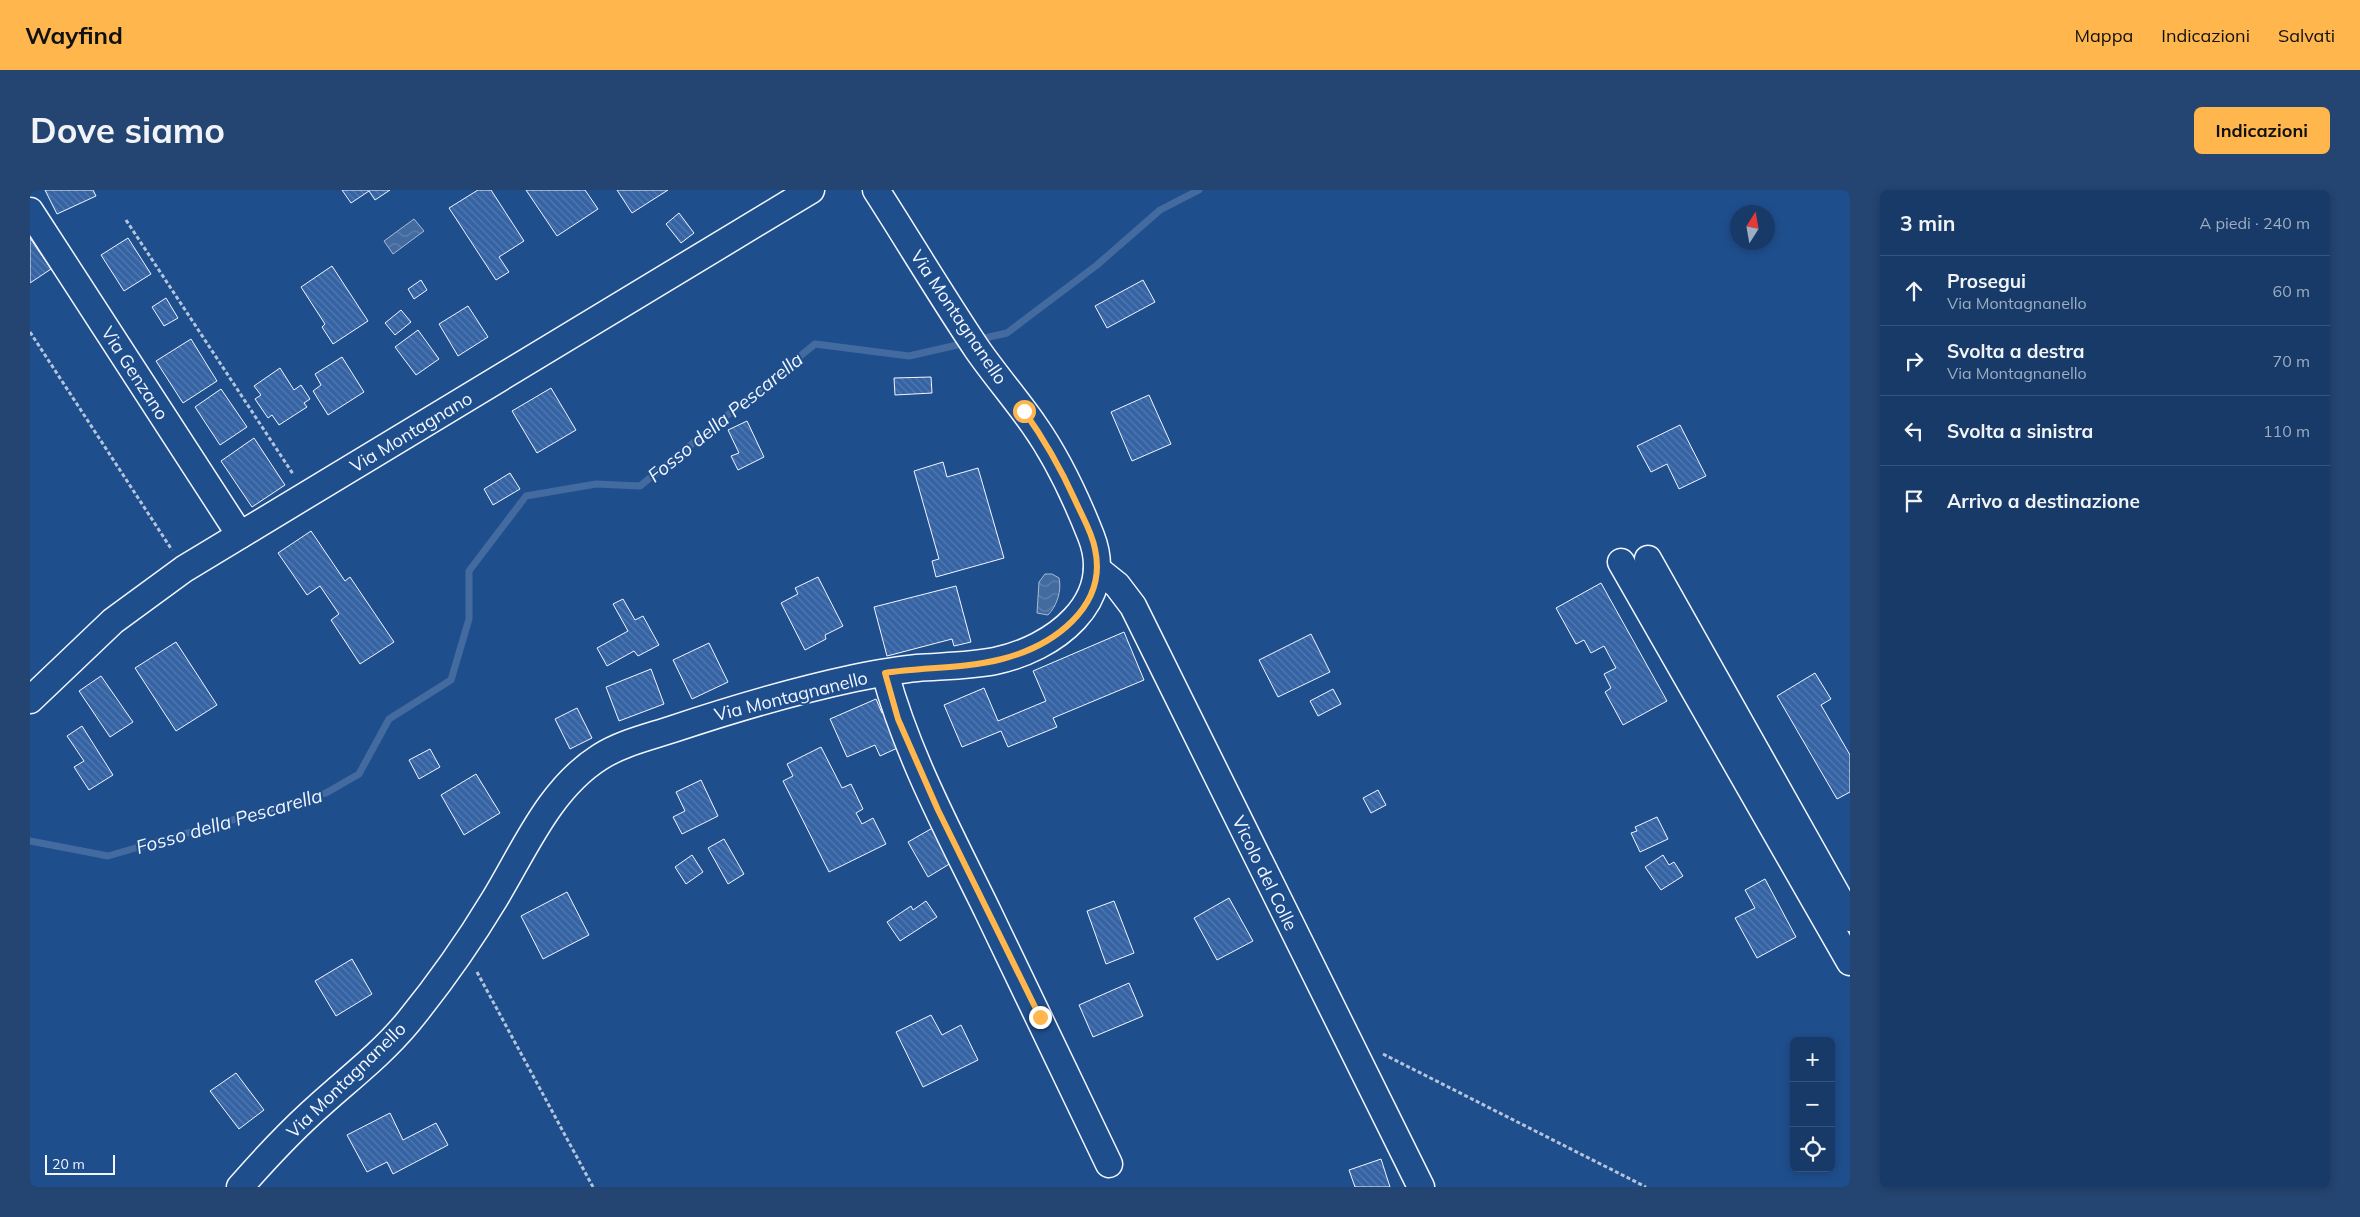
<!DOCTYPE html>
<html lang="it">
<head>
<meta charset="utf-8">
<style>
	body { margin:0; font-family:Mulish,sans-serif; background:#244571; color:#f1f3f6 }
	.controls { position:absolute; right:15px; bottom:15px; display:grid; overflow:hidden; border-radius:8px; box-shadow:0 2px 8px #0003 }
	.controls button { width:45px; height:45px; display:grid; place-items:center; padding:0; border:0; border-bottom:1px solid #36547d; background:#173a69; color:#f1f3f6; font:25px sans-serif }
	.compass { position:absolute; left:1700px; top:15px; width:45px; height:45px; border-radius:50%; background:#173a69; box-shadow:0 2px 8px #0003; rotate:11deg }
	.scale { position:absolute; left:15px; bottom:12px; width:70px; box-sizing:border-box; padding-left:5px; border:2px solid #f2f6ff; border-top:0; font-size:14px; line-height:18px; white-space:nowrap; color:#f2f6ff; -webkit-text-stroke:4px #1f4e8c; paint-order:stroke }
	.stop { position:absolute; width:15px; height:15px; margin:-11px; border:4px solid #ffb74d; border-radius:50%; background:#fff }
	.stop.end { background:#ffb74d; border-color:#fff; box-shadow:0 1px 5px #0008 }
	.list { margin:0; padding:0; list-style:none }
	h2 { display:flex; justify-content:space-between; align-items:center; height:65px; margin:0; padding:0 20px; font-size:21px }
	h2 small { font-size:16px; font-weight:400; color:#9eadc0 }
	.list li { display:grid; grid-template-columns:32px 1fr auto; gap:15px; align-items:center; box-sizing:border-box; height:70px; padding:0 20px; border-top:1px solid #36547d }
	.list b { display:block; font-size:19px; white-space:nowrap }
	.list p { margin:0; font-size:16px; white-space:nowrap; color:#9eadc0 }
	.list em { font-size:16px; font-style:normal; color:#9eadc0 }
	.icon { flex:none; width:28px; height:28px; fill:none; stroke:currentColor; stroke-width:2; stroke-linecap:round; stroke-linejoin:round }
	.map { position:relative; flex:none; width:1820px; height:997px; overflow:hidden; border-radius:8px }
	header { display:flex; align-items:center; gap:30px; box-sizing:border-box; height:70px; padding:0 25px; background:#ffb74d; color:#111 }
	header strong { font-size:24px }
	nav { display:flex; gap:28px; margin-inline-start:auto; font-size:18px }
	.intro { display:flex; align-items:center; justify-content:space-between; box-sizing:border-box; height:120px; padding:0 30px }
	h1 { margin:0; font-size:35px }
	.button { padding:12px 22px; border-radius:8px; background:#ffb74d; color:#111; font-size:18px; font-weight:700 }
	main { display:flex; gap:30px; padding:0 30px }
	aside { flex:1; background:#173a69; border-radius:8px; box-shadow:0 2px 8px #0003 }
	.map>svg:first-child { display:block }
	.water { fill:url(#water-waves); stroke:#a8bbd7 }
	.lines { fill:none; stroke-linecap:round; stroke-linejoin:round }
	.stream { stroke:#446ba0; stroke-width:7 }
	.building { fill:url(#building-back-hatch); stroke:#f2f6ff }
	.minor-casing { stroke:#f2f6ff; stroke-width:29 }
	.path { stroke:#b3c4dc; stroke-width:3; stroke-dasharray:4 2.5; stroke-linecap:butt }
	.minor { stroke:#1f4e8c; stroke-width:26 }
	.route { stroke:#ffb74d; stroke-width:6 }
	.labels { text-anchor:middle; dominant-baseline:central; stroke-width:4; stroke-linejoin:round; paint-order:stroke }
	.street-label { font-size:18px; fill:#f2f6ff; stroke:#1f4e8c }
	.water-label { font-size:19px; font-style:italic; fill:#f2f6ff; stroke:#1f4e8c }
</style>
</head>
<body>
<header>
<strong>Wayfind</strong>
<nav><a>Mappa</a><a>Indicazioni</a><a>Salvati</a></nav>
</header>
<div class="intro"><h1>Dove siamo</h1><a class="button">Indicazioni</a></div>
<main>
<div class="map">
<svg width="1820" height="997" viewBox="0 0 1820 997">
	<defs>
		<pattern id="water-waves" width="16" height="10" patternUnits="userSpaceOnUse" patternTransform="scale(1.25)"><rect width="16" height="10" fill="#446ba0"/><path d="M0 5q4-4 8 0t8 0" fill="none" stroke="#5f81ae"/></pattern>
		<pattern id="building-back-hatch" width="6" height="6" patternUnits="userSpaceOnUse" patternTransform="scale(1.25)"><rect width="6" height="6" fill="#3563a3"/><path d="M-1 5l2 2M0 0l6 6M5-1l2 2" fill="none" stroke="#537ab1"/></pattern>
	</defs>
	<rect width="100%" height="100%" fill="#1f4e8c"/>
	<g class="water">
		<polygon points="384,29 394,41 363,64 354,51"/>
		<path d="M1015,384h7l7,4c3,12 -2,28 -11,37l-11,-2 2,-31z"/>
	</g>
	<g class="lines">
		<g class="stream">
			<polyline points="946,150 977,143 1067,75 1130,20 1169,0"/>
			<polyline points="0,651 78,666 296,603 329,584 359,529 421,490 439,429 439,381 496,306 566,294 610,296 785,154 879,166 936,153"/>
		</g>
	</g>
	<g class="building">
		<polygon points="15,0 63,0 66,6 27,24"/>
		<polygon points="312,0 360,0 345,10 339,1 321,13"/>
		<polygon points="448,0 461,0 494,51 469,67 479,82 466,90 419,18"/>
		<polygon points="496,0 555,0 568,19 527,46"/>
		<polygon points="587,0 638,0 602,23"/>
		<polygon points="649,23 664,43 651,53 636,34"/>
		<polygon points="0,48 21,79 0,93"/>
		<polygon points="98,48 121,84 94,101 71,65"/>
		<polygon points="302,76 338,131 303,154 292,137 295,134 271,97"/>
		<polygon points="391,90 397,100 384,109 378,99"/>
		<polygon points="1113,90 1125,112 1077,138 1065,116"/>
		<polygon points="136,108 148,128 134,136 122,117"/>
		<polygon points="438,116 458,147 428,166 409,134"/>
		<polygon points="371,120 381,132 365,145 355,133"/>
		<polygon points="388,140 409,169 386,185 365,157"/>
		<polygon points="161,149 187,191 153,213 126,171"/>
		<polygon points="312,167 334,202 298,225 283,201 291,195 285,184"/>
		<polygon points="250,178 264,200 271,195 280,209 274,213 277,217 249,235 242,225 238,228 225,209 231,205 224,196"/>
		<polygon points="901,187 902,203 865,205 864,188"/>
		<polygon points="521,198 546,240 507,263 482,221"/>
		<polygon points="191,199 217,237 190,255 165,217"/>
		<polygon points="1119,205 1141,254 1102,271 1081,222"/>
		<polygon points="717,231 734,267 708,280 701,266 709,263 698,240"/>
		<polygon points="1650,235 1676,286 1649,299 1637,274 1621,282 1607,256"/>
		<polygon points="224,248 255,295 222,317 191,271"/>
		<polygon points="913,272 917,287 948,278 974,368 906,387 902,371 909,369 884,281"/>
		<polygon points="480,283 490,299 463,315 454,299"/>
		<polygon points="281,341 315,391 320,387 364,452 330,474 301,430 309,424 290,396 277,405 248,363"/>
		<polygon points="788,387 813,436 795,445 796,449 775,460 751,413 768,404 765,398"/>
		<polygon points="1571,393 1637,511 1593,535 1575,502 1581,498 1574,484 1586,478 1574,456 1561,463 1554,450 1546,454 1526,418"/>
		<polygon points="926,396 941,452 924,456 922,449 857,466 844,417"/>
		<polygon points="593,409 605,430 613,426 629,455 608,466 604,461 577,476 567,458 598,441 583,414"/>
		<polygon points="1094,442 1114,490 1023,528 1027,537 978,557 971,541 932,557 914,515 954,498 968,531 1016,511 1003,481"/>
		<polygon points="1281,444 1300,482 1248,507 1229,470"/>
		<polygon points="146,452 187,515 146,541 105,478"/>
		<polygon points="679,453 698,492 662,509 643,470"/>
		<polygon points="621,479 634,514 589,531 576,497"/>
		<polygon points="1785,483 1801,509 1791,515 1820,565 1820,602 1807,609 1747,506"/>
		<polygon points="71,486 103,532 80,547 49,501"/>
		<polygon points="1303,499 1311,514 1288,526 1280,511"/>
		<polygon points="846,509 852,523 858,520 874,555 850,566 845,555 817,567 800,529"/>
		<polygon points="547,518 562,548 540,559 525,529"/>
		<polygon points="52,536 83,585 59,600 44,577 54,571 37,546"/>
		<polygon points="791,557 812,598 821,594 833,619 826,623 832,634 843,628 856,654 799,682 753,591 763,586 757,574"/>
		<polygon points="400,559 410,577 389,589 379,570"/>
		<polygon points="446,584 470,623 434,645 411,605"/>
		<polygon points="671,590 688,626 652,644 643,627 655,621 646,602"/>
		<polygon points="1348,600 1356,615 1341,623 1333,608"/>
		<polygon points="1627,627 1638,649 1610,662 1601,643 1607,641 1605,637"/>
		<polygon points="906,636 926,670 898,687 878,652"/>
		<polygon points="694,649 714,684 698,694 678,658"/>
		<polygon points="662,665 673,682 656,694 645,677"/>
		<polygon points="1633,665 1639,675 1644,672 1653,686 1631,700 1615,677"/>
		<polygon points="1735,689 1766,747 1727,768 1705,728 1725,718 1715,700"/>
		<polygon points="537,702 559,745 513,769 491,726"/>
		<polygon points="1199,708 1223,751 1187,770 1164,728"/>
		<polygon points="896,711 907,727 870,751 857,732 881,716 883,720"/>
		<polygon points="1084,711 1104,763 1076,774 1057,721"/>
		<polygon points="322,769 342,804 306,826 285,791"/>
		<polygon points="1099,793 1113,826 1063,847 1049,815"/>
		<polygon points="901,825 912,845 931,835 948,870 893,897 866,842"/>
		<polygon points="206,883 234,920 209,939 180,901"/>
		<polygon points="360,923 373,950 406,933 418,955 363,984 357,972 337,982 317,945"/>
		<polygon points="1351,969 1360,997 1325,997 1319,980"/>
	</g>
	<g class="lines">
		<g class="minor-casing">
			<g id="minor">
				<polyline points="0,21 210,345"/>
				<polyline points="1618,369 1820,728"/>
				<polyline points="1591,372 1820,772"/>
				<polyline points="1067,379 1087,395 1103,416 1391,997"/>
				<path d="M855,483c23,84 65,161 103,239 41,84 81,168 121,252"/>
				<polyline points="0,510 83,431 154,379 781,0"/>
				<path d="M210,997c22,-25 45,-50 70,-73 33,-31 69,-57 98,-92 31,-38 60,-79 86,-122 30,-49 55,-111 106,-143 22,-14 49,-20 73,-28 60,-20 121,-38 182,-51 20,-4 41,-8 62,-10 26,-2 53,-2 78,-7 58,-12 122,-59 96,-125 -15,-38 -33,-77 -57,-111 -18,-26 -39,-50 -57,-76 -35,-52 -67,-106 -101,-159"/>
			</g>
		</g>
		<g class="path">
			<polyline points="96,30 263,284"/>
			<polyline points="0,142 142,360"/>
			<polyline points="447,782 563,997"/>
			<polyline points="1353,864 1616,997"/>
		</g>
		<use href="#minor" class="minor"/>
	</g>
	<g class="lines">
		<path class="route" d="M994,221c20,28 37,58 51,89 7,16 17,32 20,49 13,59 -43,97 -93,110 -38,10 -79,8 -117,14l13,46 40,91 102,207"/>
	</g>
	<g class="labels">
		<g class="street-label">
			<text transform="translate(929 127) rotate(56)">Via Montagnanello</text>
			<text transform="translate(105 183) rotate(57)">Via Genzano</text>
			<text transform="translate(381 242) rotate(-31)">Via Montagnano</text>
			<text transform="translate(761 506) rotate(-14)">Via Montagnanello</text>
			<text transform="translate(1235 683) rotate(64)">Vicolo del Colle</text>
			<text transform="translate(316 890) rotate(-44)">Via Montagnanello</text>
		</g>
		<g class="water-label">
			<text transform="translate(695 227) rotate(-39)">Fosso della Pescarella</text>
			<text transform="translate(199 631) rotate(-16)">Fosso della Pescarella</text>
		</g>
	</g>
</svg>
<div class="controls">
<button>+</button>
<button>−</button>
<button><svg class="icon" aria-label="locate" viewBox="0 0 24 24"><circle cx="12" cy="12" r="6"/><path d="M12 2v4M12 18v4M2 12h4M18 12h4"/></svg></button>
</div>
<svg class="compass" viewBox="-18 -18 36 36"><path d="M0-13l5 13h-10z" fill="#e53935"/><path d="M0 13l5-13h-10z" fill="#9eadc0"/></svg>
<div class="scale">20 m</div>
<div class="stop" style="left:994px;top:221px"></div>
<div class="stop end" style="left:1010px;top:827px"></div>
</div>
<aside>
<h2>3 min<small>A piedi · 240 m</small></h2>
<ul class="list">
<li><svg class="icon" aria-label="ahead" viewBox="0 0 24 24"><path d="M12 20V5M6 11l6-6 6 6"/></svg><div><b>Prosegui</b><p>Via Montagnanello</p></div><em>60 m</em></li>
<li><svg class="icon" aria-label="right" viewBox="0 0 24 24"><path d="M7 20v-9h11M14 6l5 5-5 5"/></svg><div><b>Svolta a destra</b><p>Via Montagnanello</p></div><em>70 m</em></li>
<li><svg class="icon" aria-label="left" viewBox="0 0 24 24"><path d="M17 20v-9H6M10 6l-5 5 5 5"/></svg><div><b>Svolta a sinistra</b></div><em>110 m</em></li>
<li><svg class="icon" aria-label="arrive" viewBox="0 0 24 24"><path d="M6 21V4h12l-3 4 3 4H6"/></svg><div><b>Arrivo a destinazione</b></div></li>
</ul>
</aside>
</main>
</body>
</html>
